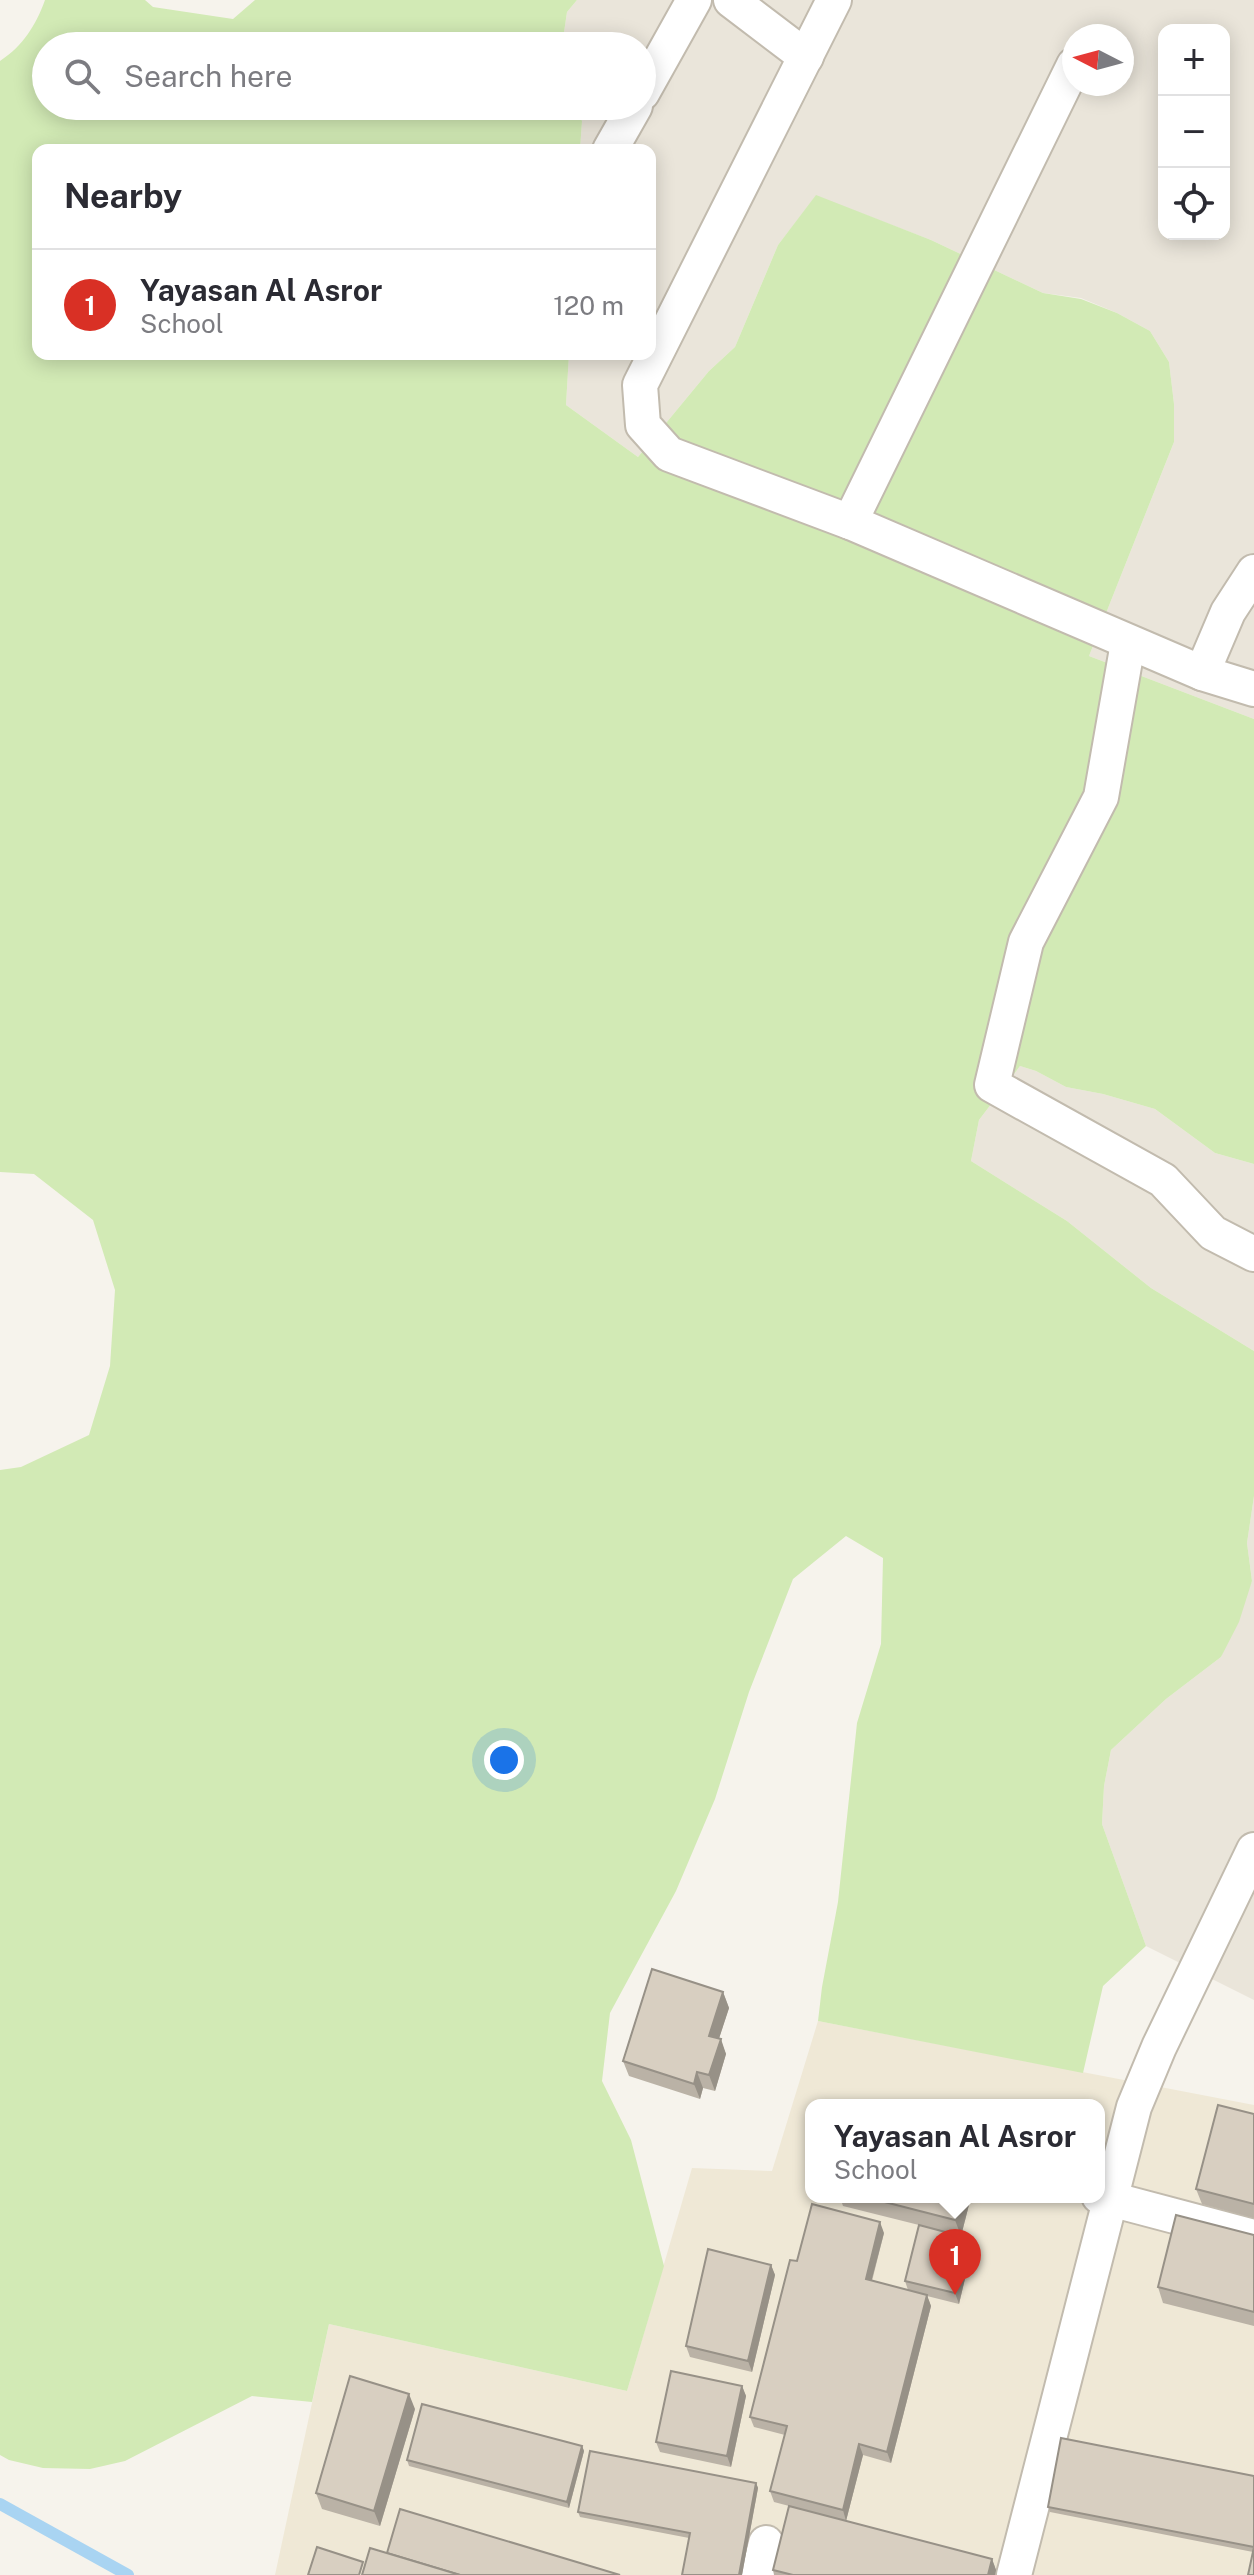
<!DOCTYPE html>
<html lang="en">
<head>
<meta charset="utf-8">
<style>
	body { margin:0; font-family:"Public Sans",sans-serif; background:#f7f7f7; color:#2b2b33 }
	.controls { position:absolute; right:24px; top:24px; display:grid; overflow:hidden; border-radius:16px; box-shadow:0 4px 20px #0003 }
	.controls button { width:72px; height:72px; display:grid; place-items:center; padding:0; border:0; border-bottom:2px solid #e1e1e2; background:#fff; color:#2b2b33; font:40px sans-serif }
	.compass { position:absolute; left:1062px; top:24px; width:72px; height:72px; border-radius:50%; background:#fff; box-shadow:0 4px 20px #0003; rotate:276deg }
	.you { position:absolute; left:504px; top:1760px; width:28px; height:28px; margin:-20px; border:6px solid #fff; border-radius:50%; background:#1a73e8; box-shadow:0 0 0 12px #1a73e833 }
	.badge { display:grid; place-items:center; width:52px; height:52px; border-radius:50%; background:#d93025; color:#fff; font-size:26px; font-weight:700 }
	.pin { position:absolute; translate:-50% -66px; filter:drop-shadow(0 2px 4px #0008) }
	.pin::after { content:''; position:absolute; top:42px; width:28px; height:24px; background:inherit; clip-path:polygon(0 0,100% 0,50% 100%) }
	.popup { position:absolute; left:805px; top:2099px; width:300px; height:104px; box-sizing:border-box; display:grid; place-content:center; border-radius:16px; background:#fff; filter:drop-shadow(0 2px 6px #0005); font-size:26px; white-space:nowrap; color:#7c7c81 }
	.popup b { font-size:30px; color:#2b2b33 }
	.popup::after { content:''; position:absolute; left:50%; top:100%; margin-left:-16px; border:16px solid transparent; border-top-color:#fff }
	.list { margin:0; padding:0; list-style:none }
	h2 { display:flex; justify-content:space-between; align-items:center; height:104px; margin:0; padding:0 32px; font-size:34px }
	h2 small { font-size:26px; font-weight:400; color:#7c7c81 }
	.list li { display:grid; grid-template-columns:52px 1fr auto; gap:24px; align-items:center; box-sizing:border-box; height:112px; padding:0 32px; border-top:2px solid #e1e1e2 }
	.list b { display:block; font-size:30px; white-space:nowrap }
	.list p { margin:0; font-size:26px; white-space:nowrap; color:#7c7c81 }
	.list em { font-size:26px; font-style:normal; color:#7c7c81 }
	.icon { flex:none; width:44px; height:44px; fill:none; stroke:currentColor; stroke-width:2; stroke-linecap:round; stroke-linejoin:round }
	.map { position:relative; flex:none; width:1254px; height:2575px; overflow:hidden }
	.search { position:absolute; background:#fff; box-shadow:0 4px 20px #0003; left:32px; top:32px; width:624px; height:88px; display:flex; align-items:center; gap:20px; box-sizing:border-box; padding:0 28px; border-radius:44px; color:#7c7c81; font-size:30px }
	.panel { position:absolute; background:#fff; box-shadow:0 4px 20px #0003; left:32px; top:144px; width:624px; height:216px; border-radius:16px }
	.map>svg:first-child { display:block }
	.residential { fill:#eae5da; fill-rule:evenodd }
	.education { fill:#efe8d6; fill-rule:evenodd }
	.green { fill:#d2eab5 }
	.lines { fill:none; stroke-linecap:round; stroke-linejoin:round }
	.stream { stroke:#a9d4f2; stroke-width:12 }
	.minor-casing { stroke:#c2bbae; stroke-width:38 }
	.minor { stroke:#fff; stroke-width:34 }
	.wall { fill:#bab2a6 }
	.shaded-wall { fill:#979187 }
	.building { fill:#d8cfc1; stroke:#979187; stroke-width:2 }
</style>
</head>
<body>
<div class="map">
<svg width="1254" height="2575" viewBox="0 0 1254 2575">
	<rect width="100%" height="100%" fill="#f6f3ec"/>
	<g class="residential">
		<path d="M577,0h677v719l-165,-63 85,-214v-38l-5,-42 -19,-31 -33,-18 -36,-15 -38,-5 -112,-53 -115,-44 -38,49 -43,102 -26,24 -71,86 -72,-52 3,-51h81v-204h-70l2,-29 -7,-15h67v-60h-80l5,-34zM1164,30h60v204h-60zM1074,36h48v48h-48z"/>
		<polygon points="1020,1066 1036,1071 1066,1087 1103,1094 1155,1109 1215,1153 1254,1164 1254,1351 1151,1288 1067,1221 971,1161 979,1120"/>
		<polygon points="1254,1496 1254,2000 1146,1946 1102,1824 1104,1786 1111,1750 1166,1699 1221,1657 1252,1581 1247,1543"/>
	</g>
	<path class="education" d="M818,2021l436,84v470h-979l54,-251 298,67 65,-223 80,3zM811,2105h288v92h-288z"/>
	<path class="green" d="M45,0h100l8,7 80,12 22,-19h322l-10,12 -5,34h-516v60h529l7,15 -2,29h-542v204h531l-3,51 72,52 71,-86 26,-24 43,-102 38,-50 115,45 112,53 38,6 36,14 33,18 19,31 5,42v38l-85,214 165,63v445l-39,-11 -60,-44 -52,-15 -37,-7 -30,-16 -16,-5 -41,54 -8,41 96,60 84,67 103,63v145l-7,47 5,38 -13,41 -18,35 -55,42 -55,51 -7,36 -2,38 44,122 -43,40 -20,87 -265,-52 4,-34 16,-85 19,-179 24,-79 2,-86 -37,-22 -53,43 -44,113 -34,107 -39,92 -66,122 -8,68 29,59 33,126 -37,125 -298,-67 -17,78 -60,-6 -127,65 -35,8 -47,-1 -34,-8 -9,-5v-985l21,-3 68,-32 21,-69 5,-76 -22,-70 -59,-46 -34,-2v-1111c23,-15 36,-36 45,-61z"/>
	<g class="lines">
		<polyline class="stream" points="0,2504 128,2575"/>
		<g class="minor-casing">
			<g id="minor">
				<polyline points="731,0 806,57"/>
				<polyline points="834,0 640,385 643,425 669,454 850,522 1202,673 1228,612 1254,572"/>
				<polyline points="642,93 694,0"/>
				<polyline points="610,150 635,106"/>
				<polyline points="850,522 1074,65"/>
				<polyline points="1128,643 1101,797 1026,942 992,1085 1163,1180 1213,1233 1254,1254"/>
				<polyline points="1202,673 1254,689"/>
				<polyline points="1099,2196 1254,2237"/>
				<polyline points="758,2575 766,2543"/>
				<polyline points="1014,2575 1134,2107 1159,2047 1254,1850"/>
			</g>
		</g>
		<use href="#minor" class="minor"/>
	</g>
	<g class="wall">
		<polygon points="723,1992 729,2008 719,2038 726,2054 715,2091 703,2088 700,2099 629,2076 623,2061"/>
		<polygon points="1254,2114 1254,2218 1202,2204 1196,2189"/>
		<polygon points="840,2197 971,2197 961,2236 968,2238 972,2249 959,2304 927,2296 931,2306 891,2463 863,2455 846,2521 774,2502 770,2491 785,2435 754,2427 750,2417 884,2233 872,2281 908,2290 905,2281 935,2229 843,2206"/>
		<polygon points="1254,2235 1254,2326 1163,2303 1158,2287"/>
		<polygon points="771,2265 775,2275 752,2372 690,2357 686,2346"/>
		<polygon points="742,2386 746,2396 731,2467 660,2452 656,2442"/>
		<polygon points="415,2409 380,2526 322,2509 316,2493"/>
		<polygon points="582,2446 584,2451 569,2508 409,2466 407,2460"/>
		<polygon points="1254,2476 1254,2575 1253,2552 1050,2512 1048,2507"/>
		<polygon points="756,2483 758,2488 742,2575 682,2575 689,2538 580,2517 578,2512"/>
		<polygon points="992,2559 996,2570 995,2575 774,2575 773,2570"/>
	</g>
	<g class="shaded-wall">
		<polygon points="723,1992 729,2008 715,2051 709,2036"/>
		<polygon points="721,2039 726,2054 715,2091 709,2075"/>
		<polygon points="697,2072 703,2088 700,2099 694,2084"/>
		<polygon points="961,2197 971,2197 961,2236 955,2220"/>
		<polygon points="880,2222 884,2233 869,2290 866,2279"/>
		<polygon points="968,2238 972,2249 959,2304 955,2293"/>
		<polygon points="771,2265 775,2275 752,2372 748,2361"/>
		<polygon points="927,2295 931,2306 891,2463 887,2452"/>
		<polygon points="742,2386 746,2396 731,2467 727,2456"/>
		<polygon points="409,2394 415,2409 380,2526 374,2511"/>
		<polygon points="859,2444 863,2455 846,2521 843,2510"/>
		<polygon points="582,2446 584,2451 569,2508 567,2502"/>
		<polygon points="756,2483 758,2488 742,2575 739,2575"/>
		<polygon points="992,2559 996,2570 995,2575 988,2575"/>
	</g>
	<g class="building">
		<polygon points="652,1969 723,1992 709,2036 721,2039 709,2075 697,2072 694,2084 623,2061"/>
		<polygon points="1218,2105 1254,2114 1254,2204 1196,2189"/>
		<polygon points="865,2197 961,2197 955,2220"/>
		<polygon points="812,2204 880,2222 866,2279 927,2295 887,2452 859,2444 843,2510 770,2491 787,2426 750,2417 790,2260 797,2261"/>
		<polygon points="1176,2215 1254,2235 1254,2312 1158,2287"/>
		<polygon points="919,2225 968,2238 955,2293 905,2281"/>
		<polygon points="708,2249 771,2265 748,2361 686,2346"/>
		<polygon points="671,2371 742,2386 727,2456 656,2442"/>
		<polygon points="350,2376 409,2394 374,2511 316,2493"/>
		<polygon points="422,2404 582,2446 567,2502 407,2460"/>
		<polygon points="1061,2438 1254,2476 1254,2575 1248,2575 1254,2547 1048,2507"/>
		<polygon points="590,2451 756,2483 739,2575 682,2575 690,2533 578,2512"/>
		<polygon points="789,2506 992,2559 988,2575 793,2575 773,2570"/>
		<polygon points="400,2509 620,2575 460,2575 387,2553"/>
		<polygon points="317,2547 363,2562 359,2575 308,2575"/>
		<polygon points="370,2548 460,2575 362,2575"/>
	</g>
</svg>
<div class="controls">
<button>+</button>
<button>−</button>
<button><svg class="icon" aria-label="locate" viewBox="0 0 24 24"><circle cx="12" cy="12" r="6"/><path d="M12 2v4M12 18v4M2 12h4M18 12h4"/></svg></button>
</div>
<svg class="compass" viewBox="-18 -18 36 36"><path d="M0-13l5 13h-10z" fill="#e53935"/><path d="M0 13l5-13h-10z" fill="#7c7c81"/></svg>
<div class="you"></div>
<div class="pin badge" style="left:955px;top:2295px">1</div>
<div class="popup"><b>Yayasan Al Asror</b>School</div>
<div class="search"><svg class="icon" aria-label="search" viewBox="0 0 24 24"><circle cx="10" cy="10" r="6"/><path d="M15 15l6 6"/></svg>Search here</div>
<section class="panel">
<h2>Nearby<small></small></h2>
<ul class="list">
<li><span class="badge">1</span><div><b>Yayasan Al Asror</b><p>School</p></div><em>120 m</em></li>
</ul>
</section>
</div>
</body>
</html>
